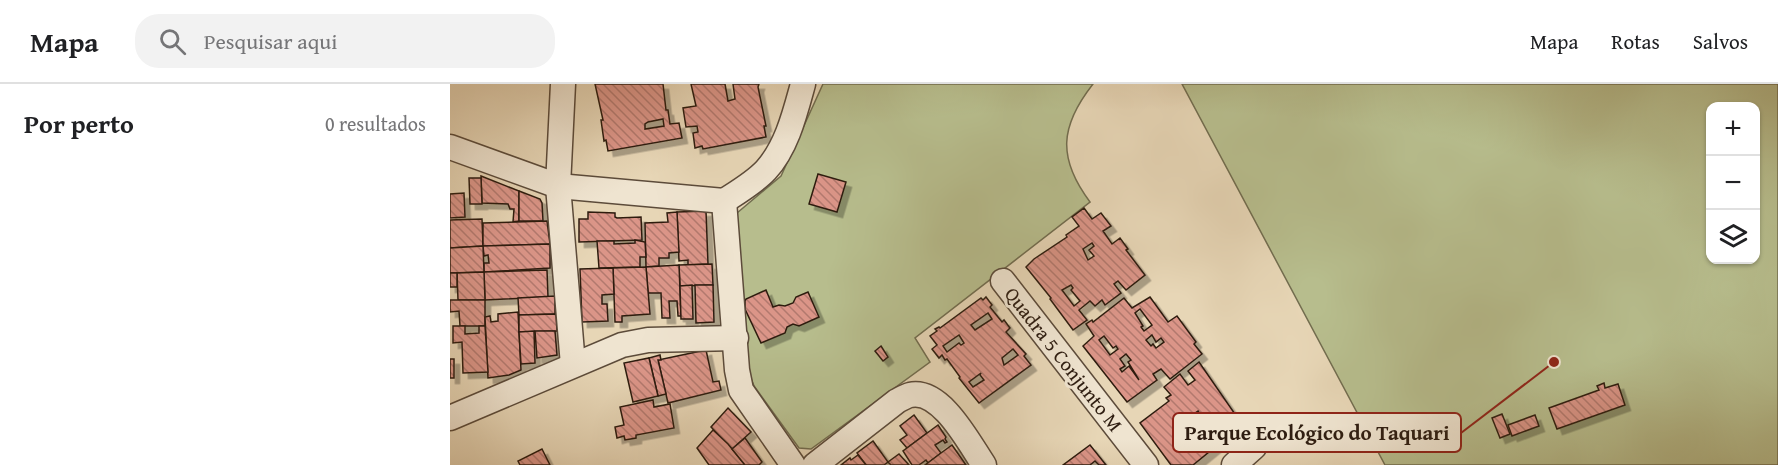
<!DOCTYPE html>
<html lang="pt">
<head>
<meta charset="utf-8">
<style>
	body { margin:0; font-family:"Gentium Book Plus",serif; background:#f2f2f2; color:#202124 }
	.controls { position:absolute; right:18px; top:18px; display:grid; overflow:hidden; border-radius:12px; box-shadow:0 2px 4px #0004 }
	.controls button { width:54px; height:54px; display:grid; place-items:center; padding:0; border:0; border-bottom:2px solid #e0e0e0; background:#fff; color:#202124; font:30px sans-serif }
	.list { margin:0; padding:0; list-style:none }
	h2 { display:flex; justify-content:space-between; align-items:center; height:78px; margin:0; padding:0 24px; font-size:26px }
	h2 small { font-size:20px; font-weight:400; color:#757577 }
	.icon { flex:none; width:33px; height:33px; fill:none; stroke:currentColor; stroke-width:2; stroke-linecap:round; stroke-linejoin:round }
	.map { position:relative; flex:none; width:1328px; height:381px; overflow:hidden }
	header { display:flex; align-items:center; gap:36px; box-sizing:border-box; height:84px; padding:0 30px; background:#fff; border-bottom:2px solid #e0e0e0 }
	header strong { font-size:28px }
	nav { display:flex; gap:33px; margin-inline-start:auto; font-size:21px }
	.search { width:420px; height:54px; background:#f2f2f2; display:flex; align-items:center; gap:15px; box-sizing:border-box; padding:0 21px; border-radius:24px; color:#757577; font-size:22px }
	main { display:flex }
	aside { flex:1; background:#fff }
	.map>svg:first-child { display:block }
	.green { fill:#b7bd8d; stroke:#726d4f; stroke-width:1.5; fill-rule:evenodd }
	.building { fill:url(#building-back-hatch); stroke:#2e1d11; stroke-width:1.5; fill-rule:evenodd; filter:url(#shadow) }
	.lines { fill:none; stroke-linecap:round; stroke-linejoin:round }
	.street-casing { stroke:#5c4b3a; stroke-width:27 }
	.street { stroke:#efe4d0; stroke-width:24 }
	.labels { text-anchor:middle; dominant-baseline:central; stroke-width:6; stroke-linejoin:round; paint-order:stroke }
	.street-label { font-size:20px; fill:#2e1d11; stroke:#efe4d0 }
	.leader { fill:none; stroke:#8f2418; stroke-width:2 }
	.callout-dot { fill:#8f2418; stroke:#efe4d0; stroke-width:2 }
	.callout { fill:#efe4d0; stroke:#8f2418; stroke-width:2 }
	.callout-label { font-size:21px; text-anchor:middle; font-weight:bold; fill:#2e1d11 }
</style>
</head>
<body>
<header>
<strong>Mapa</strong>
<div class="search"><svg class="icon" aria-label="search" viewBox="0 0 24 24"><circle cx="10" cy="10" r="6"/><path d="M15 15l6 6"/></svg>Pesquisar aqui</div>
<nav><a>Mapa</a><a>Rotas</a><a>Salvos</a></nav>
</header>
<main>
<aside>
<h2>Por perto<small>0 resultados</small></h2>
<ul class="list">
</ul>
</aside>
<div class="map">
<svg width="1328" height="381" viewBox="0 0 1328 381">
	<defs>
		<pattern id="building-back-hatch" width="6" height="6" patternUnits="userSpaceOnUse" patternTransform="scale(1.5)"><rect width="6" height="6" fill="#db9588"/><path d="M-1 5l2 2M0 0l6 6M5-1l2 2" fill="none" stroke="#b2796e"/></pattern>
		<filter id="shadow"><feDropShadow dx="5.5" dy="5.5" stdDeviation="0" flood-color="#0004"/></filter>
	</defs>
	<rect width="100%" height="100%" fill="#e7d6b6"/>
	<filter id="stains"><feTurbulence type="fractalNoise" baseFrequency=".00333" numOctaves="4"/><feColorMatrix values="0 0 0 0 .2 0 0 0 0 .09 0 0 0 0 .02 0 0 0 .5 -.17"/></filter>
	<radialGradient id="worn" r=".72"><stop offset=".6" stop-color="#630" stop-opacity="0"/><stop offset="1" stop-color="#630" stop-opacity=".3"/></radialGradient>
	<g class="green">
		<path d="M373,0h270c-33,42 -36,74 -3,118l-175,136 15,24 -119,87 -12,-1 -45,-62 -7,-18 -10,-155 44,-37z"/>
		<path d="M732,0h596v381h-393zM1260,22h46v154h-46z"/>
	</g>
	<g class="building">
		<path d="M145,0h68l3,26h2l2,14 9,-1 3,15 -74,13 -2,-11 -2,1 -3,-21h2zM213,35l1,7 -19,3v-5l3,-2z"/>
		<polygon points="241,0 275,0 278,17 285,15 283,0 309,0 308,3 316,42 314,42 316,53 253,65 252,62 245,64 243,49 248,48 247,42 236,43 233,24 246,22"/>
		<polygon points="368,90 396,98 387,128 359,120"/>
		<polygon points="31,92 69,107 69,137 63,138 64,125 60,125 58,120 32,119"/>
		<polygon points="19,94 31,94 32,120 20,120"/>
		<polygon points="69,107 90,115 92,119 93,137 69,137"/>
		<polygon points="14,109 15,133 0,134 0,110"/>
		<path d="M634,124l8,11 9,-6 10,13 -8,5 9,13 8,-6 8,11 -2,1 19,25 -19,15 -8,-9 -4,3 7,9 -16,12 -3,-5 -7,6 -5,-5 -11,9 8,10 -14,10 -23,-31 1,-1 -25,-31 8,-8 33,-22 -1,-2 13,-9 -7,-9zM642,159l2,3 -5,4 5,6 -6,4 -5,-11zM621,201l2,3 -2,2 9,11 -6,5 -12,-16z"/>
		<polygon points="256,127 258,180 238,181 238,176 229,177 227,128"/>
		<polygon points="138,128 165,129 165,133 167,134 191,133 192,156 129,158 129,135 138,135"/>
		<polygon points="227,128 229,168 219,169 219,174 209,174 209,182 196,183 195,139 218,138 217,129"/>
		<polygon points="32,135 33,162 0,164 0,136"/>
		<polygon points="97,137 100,160 33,162 33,139"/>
		<polygon points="185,156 195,158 196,173 190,173 190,183 149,184 147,157 164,157 164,160 185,159"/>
		<polygon points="100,160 100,184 34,188 34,179 39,179 38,171 34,172 33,162"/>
		<polygon points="33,162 34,188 0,189 0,164"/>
		<polygon points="262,180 263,201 230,202 229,181"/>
		<polygon points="229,181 231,232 228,232 227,217 219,217 220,234 212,234 211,209 198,209 196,183"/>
		<polygon points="196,183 200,230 172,232 172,238 165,238 163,184"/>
		<polygon points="163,184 164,210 152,211 152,220 157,220 158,237 132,238 130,185"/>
		<polygon points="97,186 98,213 35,216 34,188"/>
		<polygon points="34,188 35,216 8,216 7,189"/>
		<rect x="0" y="189" width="7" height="14"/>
		<polygon points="242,201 243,235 231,235 230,202"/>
		<polygon points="245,201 263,201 264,238 246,239"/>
		<polygon points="316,206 323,223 329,221 335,222 343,219 346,213 358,208 369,233 349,242 343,240 337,243 335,249 311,259 295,225 295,217 296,215"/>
		<polygon points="105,212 105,230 69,231 68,214"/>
		<path d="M536,213l6,8 -2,2 12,15 2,-2 6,8 -4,4 20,22 -2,2 7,9 -52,38 -20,-25 1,-1 -13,-18 -2,1 -3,-5 -3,3 -7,-9 5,-4 -7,-9 7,-5 -2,-2 4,-2 1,1 41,-30 2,2zM538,229l4,6 -17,11 -4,-5zM509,251l5,8 -3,2 -2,-2 -12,9 -4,-6zM563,265l5,6 -14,10 -2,-7zM531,289l-1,2 4,5 -11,7 -4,-5z"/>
		<path d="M700,213l18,25 9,-6 19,26 -2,2 8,10 -32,25 -9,-10 -8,5 4,6 -30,22 -44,-56 11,-10 -8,-12 6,-4 1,2 31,-24 8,10zM690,225l12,16 -8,6 -3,-4 2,-1 -8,-13zM702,251l4,7 5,-4 3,4 -8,6 -3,-4 -2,2 -5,-6zM654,252l9,12 3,-2 2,3 -8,6 -11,-15zM676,270l5,6 -3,2 11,18 -10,-14 -7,6 -2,-3 5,-3 -5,-7z"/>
		<polygon points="0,216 35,216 35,242 10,242 9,227 0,228"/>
		<polygon points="68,228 71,286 59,291 38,294 35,233 40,232 41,238 48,237 48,230"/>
		<polygon points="106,230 107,247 69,248 69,231"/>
		<polygon points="3,242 15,242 15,250 29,249 29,242 35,242 38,288 13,289 12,258 3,259"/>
		<polygon points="84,247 85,279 71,280 69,248"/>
		<polygon points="85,247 105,247 107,271 87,274"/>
		<polygon points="431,262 438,273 433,277 425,267"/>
		<polygon points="256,266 263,298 269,297 271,306 218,319 208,276"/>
		<polygon points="210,271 211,276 208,276 216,310 208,312 199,274"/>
		<polygon points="199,274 208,312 183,318 174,279"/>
		<rect x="0" y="275" width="4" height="19"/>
		<path d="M749,278l47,68 -12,10 -3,-3 -11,9 -1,-2 -26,21h-22l-31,-42 29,-22 -3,-3 5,-3 -7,-8 16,-13 8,11 7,-5 -7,-9zM748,327l3,5 -10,7 -3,-5zM767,331l12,16 -6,4 -8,-12 -2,2 -3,-4z"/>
		<polygon points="1154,299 1155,304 1168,300 1175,321 1107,345 1099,324 1149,306 1147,302"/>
		<polygon points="203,316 204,323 220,320 224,344 186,351 186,354 175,356 174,352 167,354 165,343 174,341 170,323"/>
		<polygon points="278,324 301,348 282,365 261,343"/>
		<polygon points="1052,330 1060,350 1050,354 1042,334"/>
		<polygon points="464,331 477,349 457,364 450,356 457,351 450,342"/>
		<polygon points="1085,331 1089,342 1062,352 1058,341"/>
		<polygon points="488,341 496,353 495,355 497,358 495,359 493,356 485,361 491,369 478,379 476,376 469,381 462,381 453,367"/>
		<polygon points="263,346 278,360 295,381 259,381 247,364"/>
		<polygon points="295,354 312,378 309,381 295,381 282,365"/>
		<polygon points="423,357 438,378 434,381 416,381 407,369"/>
		<polygon points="502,361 516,381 475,381 491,369"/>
		<polygon points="640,361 656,381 649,381 645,377 640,381 613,381"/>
		<polygon points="92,365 100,381 70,381 68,377"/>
		<polygon points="449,370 459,381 441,381 438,378"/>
		<polygon points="408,371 416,381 391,381 400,374 401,376"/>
	</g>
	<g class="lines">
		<g class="street-casing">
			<g id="street">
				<polyline points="113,0 108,102 123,281"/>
				<polyline points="0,63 108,102 274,117"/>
				<polyline points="274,117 287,286 291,306 343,381"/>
				<path d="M274,117c14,-9 31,-19 42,-31 21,-23 29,-57 37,-86"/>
				<polyline points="553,197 696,381"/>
				<polyline points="0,334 172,261 198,256 286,254"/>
				<path d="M365,381l82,-64c4,-2 9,-5 13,-6 31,-7 59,48 74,70"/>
				<polyline points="784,381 804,363"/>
			</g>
		</g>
		<use href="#street" class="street"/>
	</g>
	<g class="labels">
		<g class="street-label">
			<text transform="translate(614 275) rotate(52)">Quadra 5 Conjunto M</text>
		</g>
	</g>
	<path class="leader" d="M1104 278L1011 349"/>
	<circle class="callout-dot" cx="1104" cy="278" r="6"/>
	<rect class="callout" x="723" y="329" width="288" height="39" rx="6"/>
	<g class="callout-label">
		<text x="867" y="356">Parque Ecológico do Taquari</text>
	</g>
	<rect width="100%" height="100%" filter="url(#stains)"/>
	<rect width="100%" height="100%" fill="url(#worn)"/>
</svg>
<div class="controls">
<button>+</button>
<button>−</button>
<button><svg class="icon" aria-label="layers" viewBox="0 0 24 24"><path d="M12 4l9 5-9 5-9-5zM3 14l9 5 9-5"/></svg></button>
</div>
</div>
</main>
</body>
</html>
